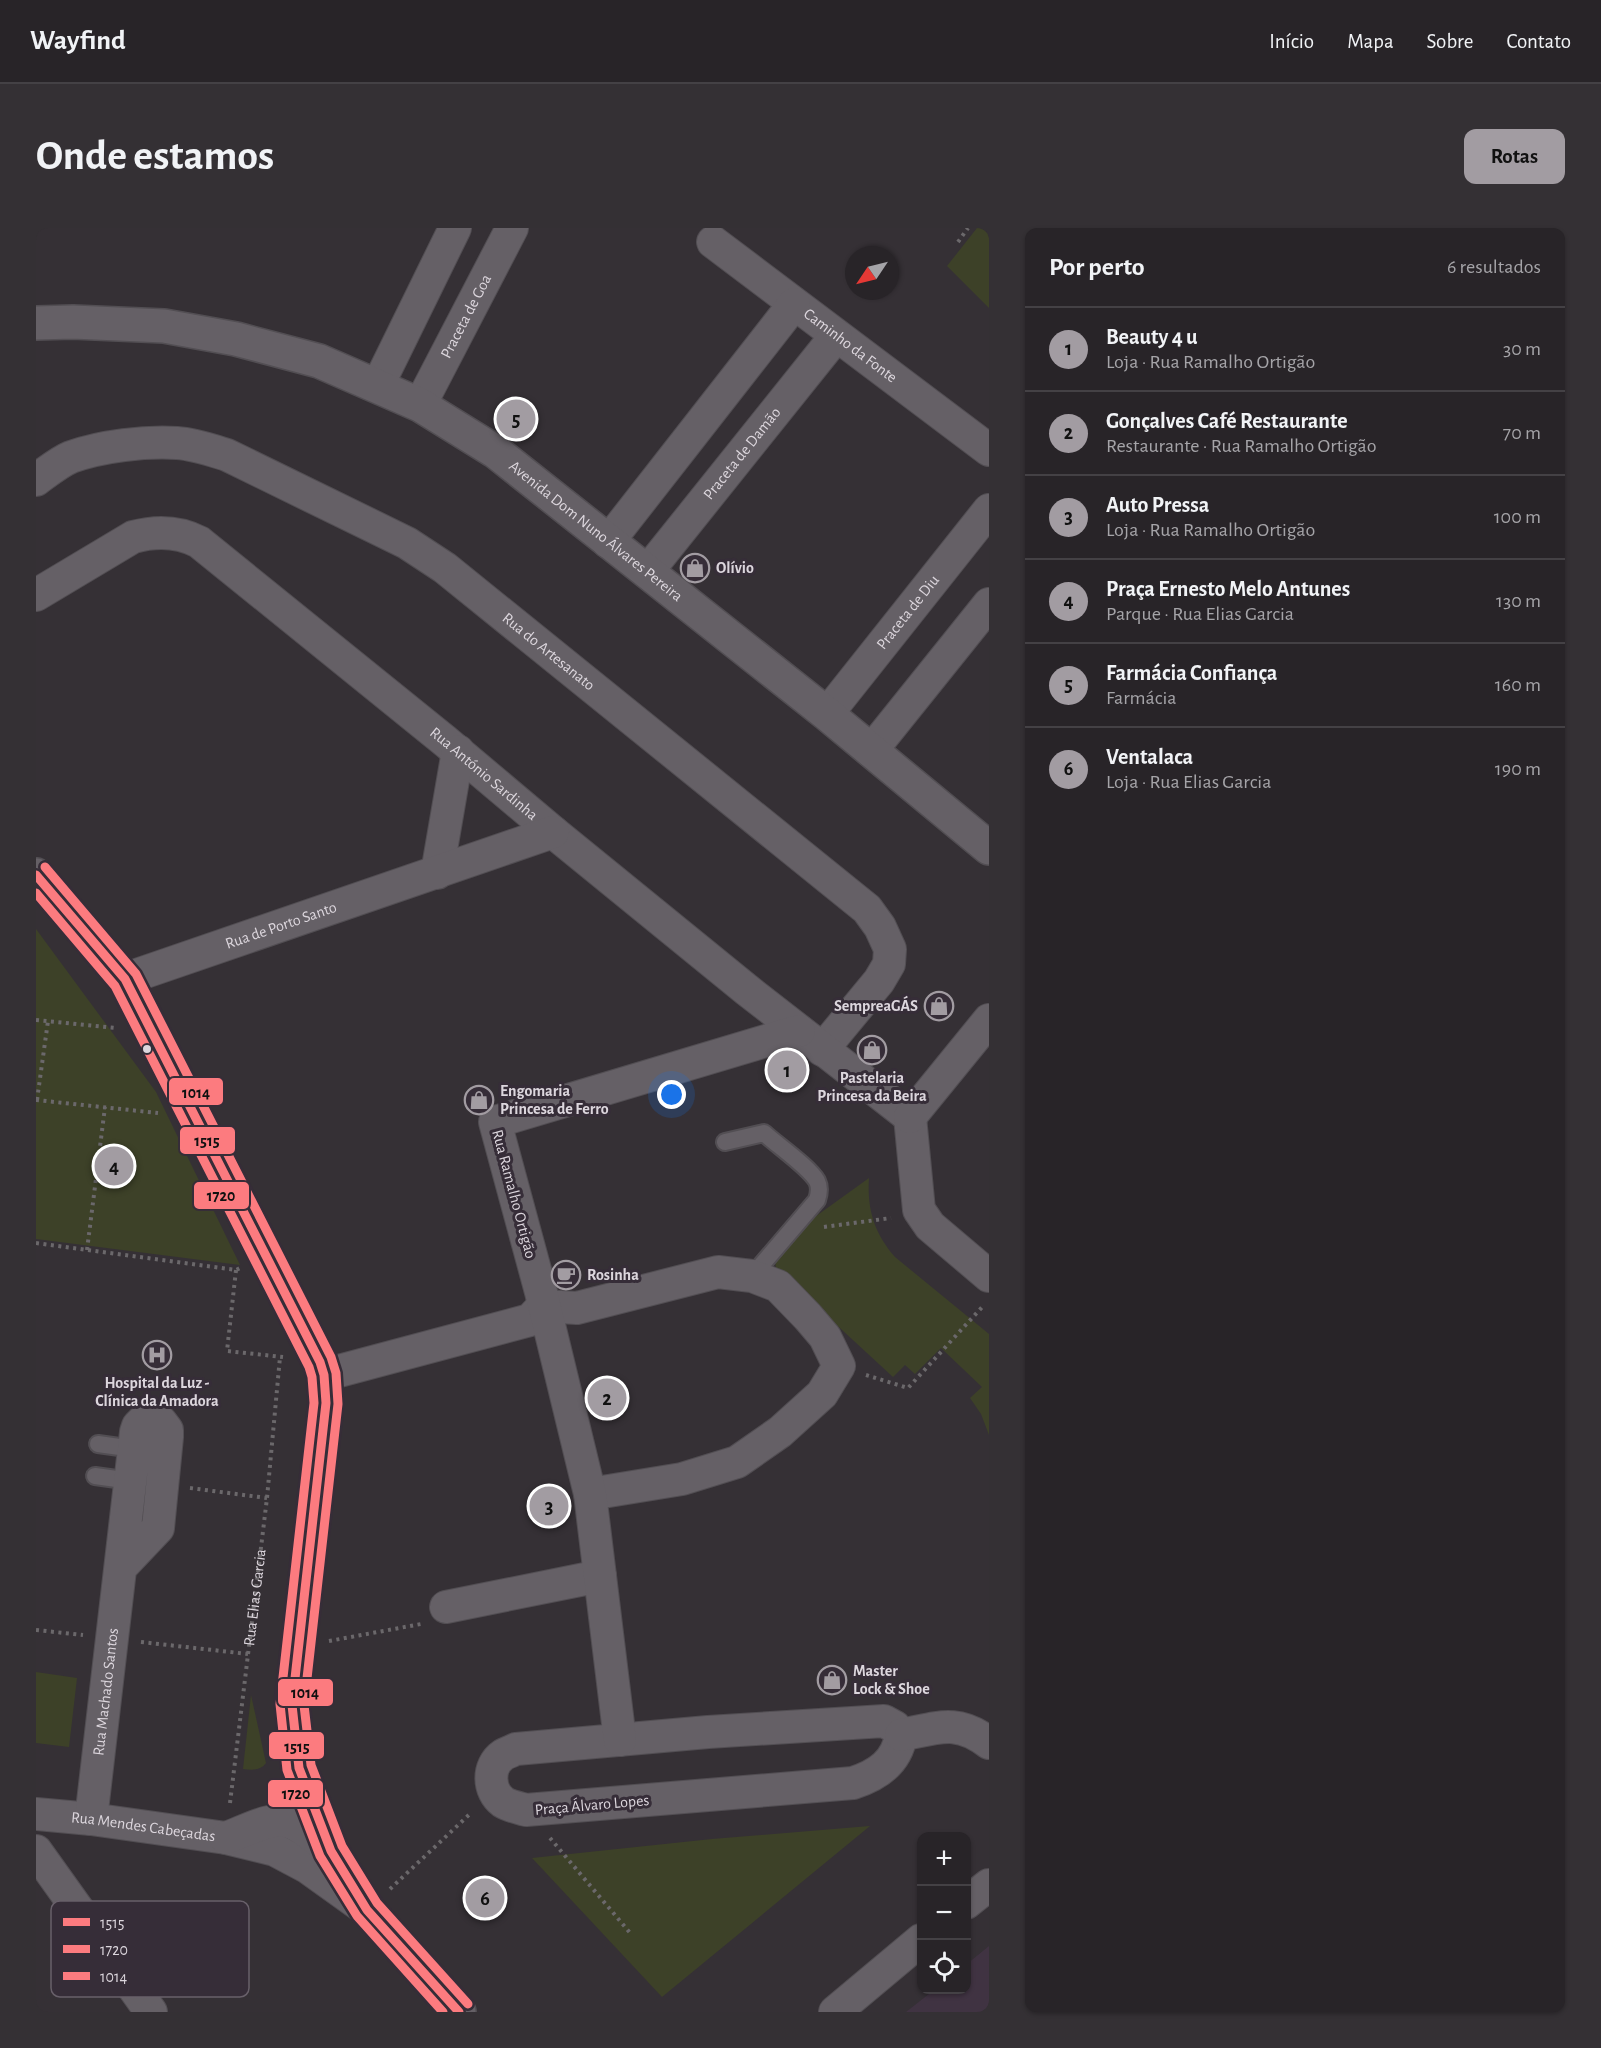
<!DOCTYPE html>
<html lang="pt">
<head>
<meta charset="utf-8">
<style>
	body { margin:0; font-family:"Alegreya Sans",sans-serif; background:#343034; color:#f1f3f6 }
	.controls { position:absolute; right:18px; bottom:18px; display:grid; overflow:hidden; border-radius:12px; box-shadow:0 2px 4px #0004 }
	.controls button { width:54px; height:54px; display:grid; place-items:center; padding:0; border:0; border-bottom:2px solid #444145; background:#282428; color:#f1f3f6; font:30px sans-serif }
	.compass { position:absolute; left:809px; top:18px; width:54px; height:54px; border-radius:50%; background:#282428; box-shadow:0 2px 4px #0004; rotate:235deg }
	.you { position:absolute; left:636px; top:867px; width:21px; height:21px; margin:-15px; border:4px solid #fff; border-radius:50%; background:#1a73e8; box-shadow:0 0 0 9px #1a73e833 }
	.badge { display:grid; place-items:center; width:39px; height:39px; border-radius:50%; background:#a29ca2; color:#111; font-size:20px; font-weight:700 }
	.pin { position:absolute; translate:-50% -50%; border:3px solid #fff; box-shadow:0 2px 6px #0006 }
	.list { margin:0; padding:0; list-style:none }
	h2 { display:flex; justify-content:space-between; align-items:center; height:78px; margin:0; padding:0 24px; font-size:26px }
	h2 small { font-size:20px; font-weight:400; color:#a5a4a8 }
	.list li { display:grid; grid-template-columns:39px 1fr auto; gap:18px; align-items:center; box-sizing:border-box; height:84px; padding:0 24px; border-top:2px solid #444145 }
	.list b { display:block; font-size:22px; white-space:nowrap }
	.list p { margin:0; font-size:20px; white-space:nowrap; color:#a5a4a8 }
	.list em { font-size:20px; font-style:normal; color:#a5a4a8 }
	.icon { flex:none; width:33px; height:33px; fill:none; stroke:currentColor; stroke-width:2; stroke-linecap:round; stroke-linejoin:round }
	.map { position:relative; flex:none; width:953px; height:1784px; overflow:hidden; border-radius:12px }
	header { display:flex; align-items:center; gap:36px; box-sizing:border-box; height:84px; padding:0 30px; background:#282428; border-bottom:2px solid #444145 }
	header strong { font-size:28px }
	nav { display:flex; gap:33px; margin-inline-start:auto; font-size:21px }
	.intro { display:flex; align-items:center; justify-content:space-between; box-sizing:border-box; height:144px; padding:0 36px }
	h1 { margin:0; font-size:42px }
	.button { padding:15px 27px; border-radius:12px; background:#a29ca2; color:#111; font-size:21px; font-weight:700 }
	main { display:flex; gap:36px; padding:0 36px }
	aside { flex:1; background:#282428; border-radius:12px; box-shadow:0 2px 4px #0004 }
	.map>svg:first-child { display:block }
	.built { fill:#403342 }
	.green { fill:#3d4128 }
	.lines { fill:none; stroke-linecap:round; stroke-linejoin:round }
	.service-casing { stroke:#524e53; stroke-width:20 }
	.minor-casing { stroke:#524e53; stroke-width:34 }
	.tertiary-casing { stroke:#524e53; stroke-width:36 }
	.path { stroke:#6b686b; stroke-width:4; stroke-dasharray:3 4.5; stroke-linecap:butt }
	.service { stroke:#656066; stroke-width:16 }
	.minor { stroke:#656066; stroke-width:32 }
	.tertiary { stroke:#656066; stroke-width:33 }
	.bus-1-casing { stroke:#362d38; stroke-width:14 }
	.bus-2-casing { stroke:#362d38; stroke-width:14 }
	.bus-3-casing { stroke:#362d38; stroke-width:14 }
	.bus-1 { stroke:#fc7b7f; stroke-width:9 }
	.bus-2 { stroke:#fc7b7f; stroke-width:9 }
	.bus-3 { stroke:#fc7b7f; stroke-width:9 }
	.bus-dot { fill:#dcd6dd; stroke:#362d38; stroke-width:2 }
	.labels { text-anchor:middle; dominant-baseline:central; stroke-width:6; stroke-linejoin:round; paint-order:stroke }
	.street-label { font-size:16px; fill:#dcd6dd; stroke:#362d38 }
	.poi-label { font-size:16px; font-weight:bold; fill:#dcd6dd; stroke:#362d38; text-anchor:start }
	.key { fill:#362d38; stroke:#68606a; stroke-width:1.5 }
	.key-label { font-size:16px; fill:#dcd6dd }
	.line-badge { stroke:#362d38; stroke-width:2 }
	.pale-badge-label { font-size:16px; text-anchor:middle; font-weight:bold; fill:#111 }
</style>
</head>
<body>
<header>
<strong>Wayfind</strong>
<nav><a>Início</a><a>Mapa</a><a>Sobre</a><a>Contato</a></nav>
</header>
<div class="intro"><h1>Onde estamos</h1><a class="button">Rotas</a></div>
<main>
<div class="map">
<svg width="953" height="1784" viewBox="0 0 953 1784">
	<rect width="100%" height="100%" fill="#353035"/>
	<polygon class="built" points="953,1718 953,1784 870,1784 898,1762 930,1762 931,1736"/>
	<g class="green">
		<polygon points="941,0 953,0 953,80 911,38"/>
		<polygon points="0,701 120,864 204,1037 0,1011"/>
		<path d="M833,950c-2,31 5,55 26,79l94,77v101l-8,-21 -11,-16 12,-11 -41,-39 -26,26 -10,-9 -12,12 -117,-108 -1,-9 2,-4 35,-37z"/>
		<polygon points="0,1444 41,1450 33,1519 0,1515"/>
		<path d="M215,1467l15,68c-6,8 -14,7 -23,6z"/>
		<polygon points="834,1598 626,1769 496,1630 676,1611"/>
	</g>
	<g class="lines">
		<g class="service-casing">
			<g id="service">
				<path d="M689,914l39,-9c13,12 45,34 53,48 3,6 2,13 0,19l-65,76"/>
				<polyline points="62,1216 98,1221"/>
				<polyline points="59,1248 95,1253"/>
			</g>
		</g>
		<g class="minor-casing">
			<g id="minor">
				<path id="s2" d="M677,14l276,208"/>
				<polyline points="342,157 419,0"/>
				<path id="s3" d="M384,177l92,-177"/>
				<path id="s4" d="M0,252c11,-8 23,-18 35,-23 31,-11 74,-16 106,-14 17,1 34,7 50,12l180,88 38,25 422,341 13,18 10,22 -1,15 -10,17 -57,69"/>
				<polyline points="572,314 758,76"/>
				<path id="s5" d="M611,344l189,-236"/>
				<path id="s6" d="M0,367l97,-58c22,-6 45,-6 66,5l246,199 108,91 194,158 163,127"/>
				<path id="s7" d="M791,486l162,-204"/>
				<polyline points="835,523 953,376"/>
				<polyline points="401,645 422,523"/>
				<path id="s8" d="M89,751l428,-147"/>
				<polyline points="874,889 883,982 894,998 953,1048"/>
				<polyline points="874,889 953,792"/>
				<polyline points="288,1147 494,1092 507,1078 541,1080 682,1044 716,1048 742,1058 772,1089 789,1109 803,1138 786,1166 744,1204 701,1234 646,1251 554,1266"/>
				<polyline points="410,1379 564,1348"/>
				<path d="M848,1493l11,6 6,8c-4,27 -23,40 -48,48l-327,27c-7,-2 -17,-4 -23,-8 -15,-11 -16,-36 0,-47 3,-2 9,-4 13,-6l192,-17z"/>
				<path d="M865,1507c37,-7 56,-17 88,8"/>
				<polyline points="584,1512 554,1266 505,1064 459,894 763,803"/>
				<path id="s9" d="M0,1586l55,5 135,19 49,12 32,17 60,43"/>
				<path id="s10" d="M55,1591l45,-387 2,-6 5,-5 18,1 6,8v7l-9,91 -37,39"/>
				<path d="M190,1610c58,-23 56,-28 105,13"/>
				<polyline points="0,1623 115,1784"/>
				<polyline points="930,1675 953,1657"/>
				<polyline points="799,1784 885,1712"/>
			</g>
		</g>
		<g class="tertiary-casing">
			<g id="tertiary">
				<path id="s11" d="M0,95l37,-1 91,4 72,13 83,22 101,44 76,47 331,262 162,134"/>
				<polyline points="0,647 89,751 284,1134 288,1147 290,1175 256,1477 263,1540 295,1623 331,1682 423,1784"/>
			</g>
		</g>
		<g class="path">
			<polyline points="922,14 932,0"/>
			<polyline points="0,792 80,800"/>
			<polyline points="0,872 122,885"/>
			<polyline points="1,872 12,793"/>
			<polyline points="788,999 855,990"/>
			<polyline points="0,1015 200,1042 204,1040"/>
			<polyline points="51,1022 69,879"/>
			<polyline points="200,1042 191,1123 247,1129"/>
			<polyline points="830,1147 872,1160 948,1077"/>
			<polyline points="154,1260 231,1270"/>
			<polyline points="0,1402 47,1407"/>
			<polyline points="293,1413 385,1396"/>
			<polyline points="105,1414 212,1426"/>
			<path id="s1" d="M194,1575l37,-305 13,-141"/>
			<polyline points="514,1610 595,1706"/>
			<polyline points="354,1661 436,1584"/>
		</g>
		<use href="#service" class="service"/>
		<use href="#minor" class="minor"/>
		<use href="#tertiary" class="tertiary"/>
		<g class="bus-1-casing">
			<polyline id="bus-1" points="0,647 89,751 284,1134 288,1147 290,1175 256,1477 263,1540 295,1623 331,1682 423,1784"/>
		</g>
		<g class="bus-2-casing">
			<polyline id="bus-2" points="0,665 79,758 273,1139 276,1149 278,1175 244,1476 251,1542 284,1628 321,1688 407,1784"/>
		</g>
		<g class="bus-3-casing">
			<polyline id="bus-3" points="9,639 100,746 295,1129 300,1145 302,1176 268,1477 275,1537 306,1618 341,1675 432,1776"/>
		</g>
		<use href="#bus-1" class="bus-1"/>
		<use href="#bus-2" class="bus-2"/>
		<use href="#bus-3" class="bus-3"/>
	</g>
	<defs>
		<g id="shop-ring" transform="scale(1.5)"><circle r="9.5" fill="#362d38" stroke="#a29ca2" stroke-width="1.5"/><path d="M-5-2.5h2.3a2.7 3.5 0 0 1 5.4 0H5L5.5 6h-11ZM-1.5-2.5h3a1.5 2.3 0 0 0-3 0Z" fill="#a29ca2"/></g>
		<g id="cafe-ring" transform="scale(1.5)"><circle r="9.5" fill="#362d38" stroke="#a29ca2" stroke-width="1.5"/><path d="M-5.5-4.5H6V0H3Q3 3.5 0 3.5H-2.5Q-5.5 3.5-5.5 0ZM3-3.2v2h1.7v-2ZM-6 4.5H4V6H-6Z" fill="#a29ca2"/></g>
		<g id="hospital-ring" transform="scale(1.5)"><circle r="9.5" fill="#362d38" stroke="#a29ca2" stroke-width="1.5"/><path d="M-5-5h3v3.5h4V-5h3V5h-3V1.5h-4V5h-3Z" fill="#a29ca2"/></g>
	</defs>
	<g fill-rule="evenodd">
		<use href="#shop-ring" x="659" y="340"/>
		<use href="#shop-ring" x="903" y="778"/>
		<use href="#shop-ring" x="836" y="822"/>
		<use href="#shop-ring" x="443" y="872"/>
		<use href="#cafe-ring" x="530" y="1047"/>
		<use href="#hospital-ring" x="121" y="1127"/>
		<use href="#shop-ring" x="796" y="1452"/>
	</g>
	<circle class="bus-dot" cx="111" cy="821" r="5"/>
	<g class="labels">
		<g class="street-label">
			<text stroke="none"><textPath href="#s3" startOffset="100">Praceta de Goa</textPath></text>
			<text stroke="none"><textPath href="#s2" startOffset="172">Caminho da Fonte</textPath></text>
			<text stroke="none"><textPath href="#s5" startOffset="152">Praceta de Damão</textPath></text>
			<text stroke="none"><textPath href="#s11" startOffset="614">Avenida Dom Nuno Álvares Pereira</textPath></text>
			<text stroke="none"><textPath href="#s7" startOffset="130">Praceta de Diu</textPath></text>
			<text stroke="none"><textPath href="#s4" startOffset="580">Rua do Artesanato</textPath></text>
			<text stroke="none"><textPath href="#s6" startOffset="548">Rua António Sardinha</textPath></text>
			<text stroke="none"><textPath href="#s8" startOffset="165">Rua de Porto Santo</textPath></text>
			<text transform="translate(478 966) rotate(75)">Rua Ramalho Ortigão</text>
			<text stroke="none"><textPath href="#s1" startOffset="207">Rua Elias Garcia</textPath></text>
			<text stroke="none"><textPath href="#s10" startOffset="128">Rua Machado Santos</textPath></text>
			<text transform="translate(556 1577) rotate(-5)">Praça Álvaro Lopes</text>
			<text stroke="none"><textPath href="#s9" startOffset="108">Rua Mendes Cabeçadas</textPath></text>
		</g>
		<g class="poi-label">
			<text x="680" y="340">Olívio</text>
			<text x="882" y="778" text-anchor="end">SempreaGÁS</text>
			<text x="836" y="850" text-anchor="middle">Pastelaria<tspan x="836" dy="18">Princesa da Beira</tspan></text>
			<text x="464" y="863">Engomaria<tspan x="464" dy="18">Princesa de Ferro</tspan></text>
			<text x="551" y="1047">Rosinha</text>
			<text x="121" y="1155" text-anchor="middle">Hospital da Luz -<tspan x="121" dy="18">Clínica da Amadora</tspan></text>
			<text x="817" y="1443">Master<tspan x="817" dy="18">Lock &amp; Shoe</tspan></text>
		</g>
	</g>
	<rect x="15" y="1673" width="198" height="96" rx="9" class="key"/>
	<rect x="27" y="1690" width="27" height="8" fill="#fc7b7f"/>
	<rect x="27" y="1717" width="27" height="8" fill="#fc7b7f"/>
	<rect x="27" y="1744" width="27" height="8" fill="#fc7b7f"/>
	<g class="key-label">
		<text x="64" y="1700">1515</text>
		<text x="64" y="1727">1720</text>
		<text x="64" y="1754">1014</text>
	</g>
	<g class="line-badge">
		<rect x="132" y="849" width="56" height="29" rx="6" fill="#fc7b7f"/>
		<rect x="143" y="898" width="57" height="29" rx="6" fill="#fc7b7f"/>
		<rect x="157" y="953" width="57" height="29" rx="6" fill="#fc7b7f"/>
		<rect x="241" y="1450" width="57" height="29" rx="6" fill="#fc7b7f"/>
		<rect x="232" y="1503" width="57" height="29" rx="6" fill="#fc7b7f"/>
		<rect x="231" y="1551" width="57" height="29" rx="6" fill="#fc7b7f"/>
	</g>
	<g class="pale-badge-label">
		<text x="160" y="870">1014</text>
		<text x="171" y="918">1515</text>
		<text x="185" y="973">1720</text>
		<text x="269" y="1470">1014</text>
		<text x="261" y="1524">1515</text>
		<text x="260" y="1571">1720</text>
	</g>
</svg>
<div class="controls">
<button>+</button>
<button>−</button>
<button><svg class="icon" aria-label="locate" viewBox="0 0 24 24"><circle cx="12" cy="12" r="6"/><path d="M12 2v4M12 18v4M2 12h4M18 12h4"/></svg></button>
</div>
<svg class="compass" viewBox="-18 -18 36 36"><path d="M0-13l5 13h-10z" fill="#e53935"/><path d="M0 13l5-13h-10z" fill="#a5a4a8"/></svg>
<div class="you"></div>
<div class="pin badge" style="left:751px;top:842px">1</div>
<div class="pin badge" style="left:571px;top:1170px">2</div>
<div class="pin badge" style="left:513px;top:1278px">3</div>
<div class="pin badge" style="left:78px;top:938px">4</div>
<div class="pin badge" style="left:480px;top:191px">5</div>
<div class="pin badge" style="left:449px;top:1670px">6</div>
</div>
<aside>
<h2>Por perto<small>6 resultados</small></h2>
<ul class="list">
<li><span class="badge">1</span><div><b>Beauty 4 u</b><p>Loja · Rua Ramalho Ortigão</p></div><em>30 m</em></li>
<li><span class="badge">2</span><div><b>Gonçalves Café Restaurante</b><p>Restaurante · Rua Ramalho Ortigão</p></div><em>70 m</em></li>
<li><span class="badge">3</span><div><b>Auto Pressa</b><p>Loja · Rua Ramalho Ortigão</p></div><em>100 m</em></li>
<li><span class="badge">4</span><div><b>Praça Ernesto Melo Antunes</b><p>Parque · Rua Elias Garcia</p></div><em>130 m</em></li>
<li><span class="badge">5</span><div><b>Farmácia Confiança</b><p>Farmácia</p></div><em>160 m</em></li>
<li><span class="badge">6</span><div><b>Ventalaca</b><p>Loja · Rua Elias Garcia</p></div><em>190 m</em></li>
</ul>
</aside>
</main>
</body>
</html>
